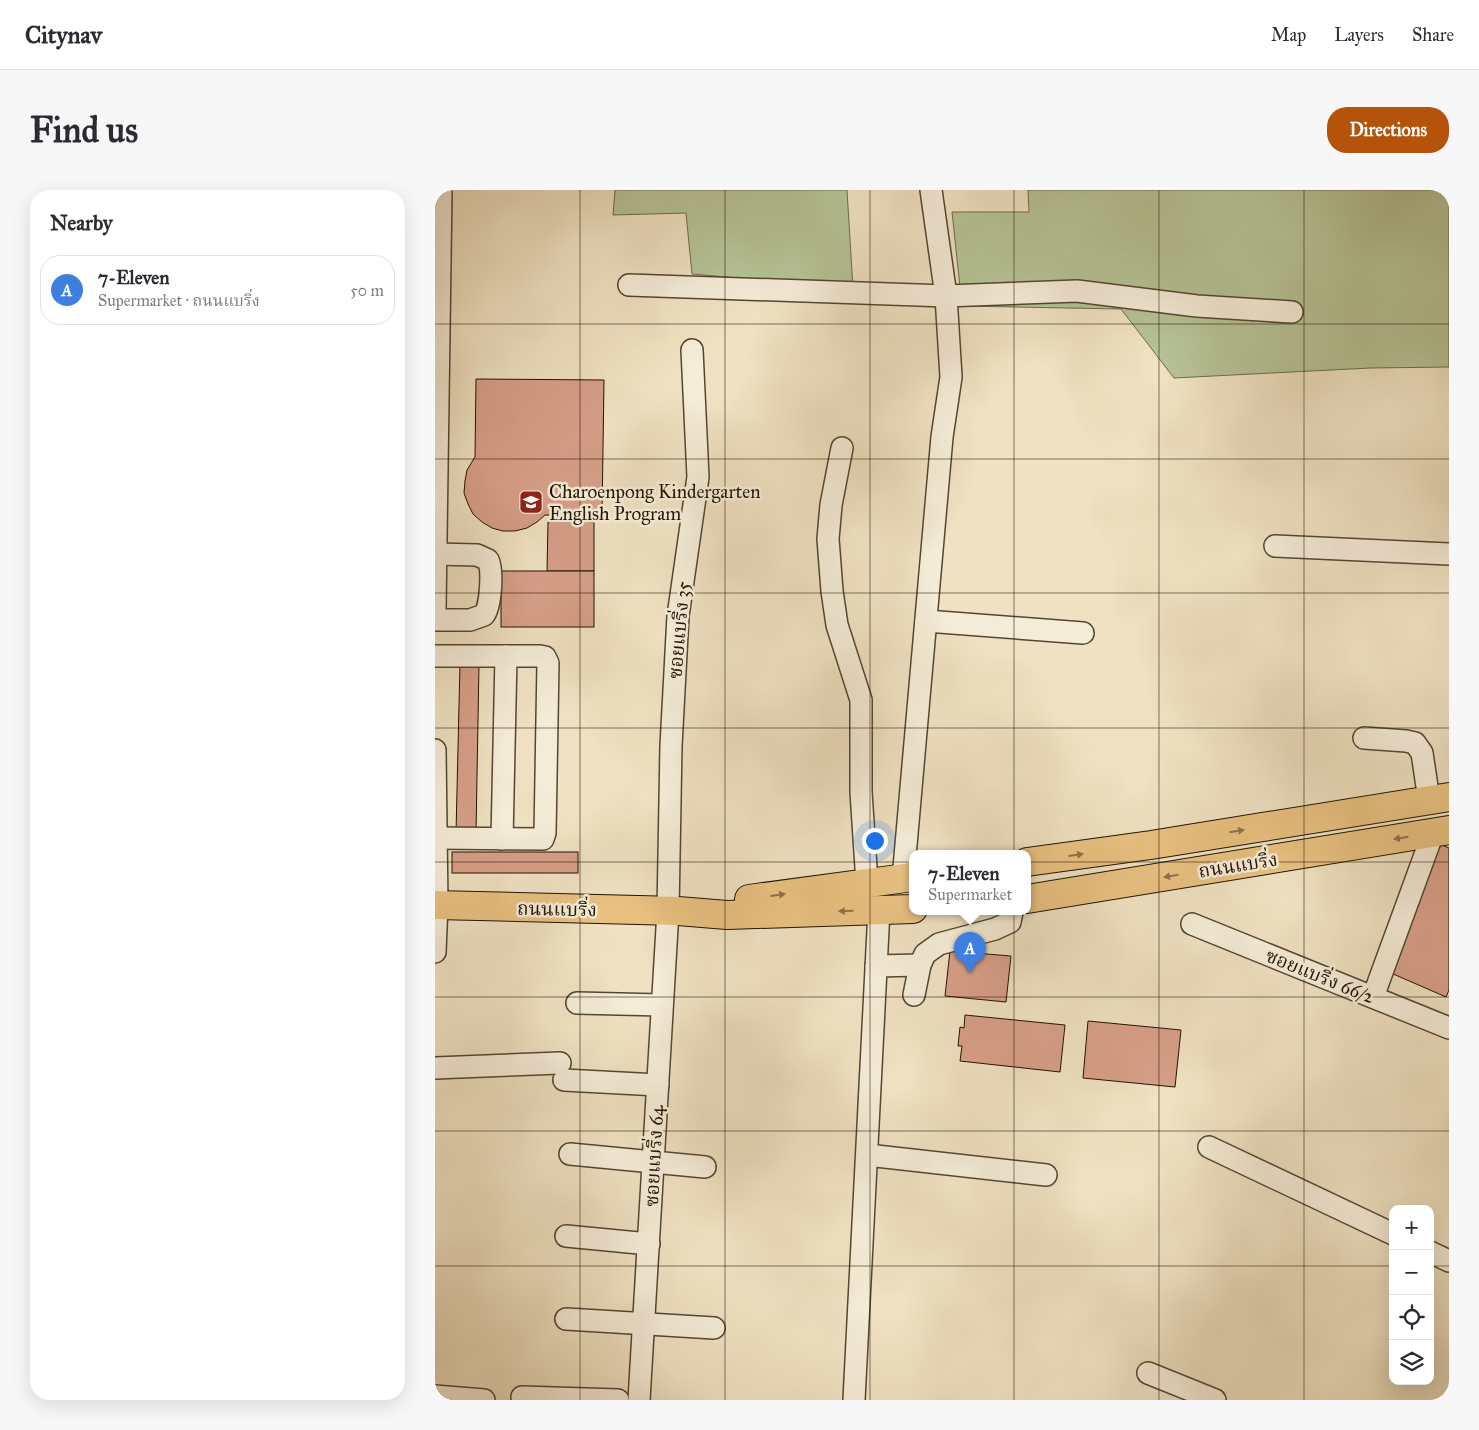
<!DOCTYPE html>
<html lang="en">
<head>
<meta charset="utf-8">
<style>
	body { margin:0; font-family:"IM FELL Great Primer","Noto Serif Thai",serif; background:#f7f7f7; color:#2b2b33 }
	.controls { position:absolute; right:15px; bottom:15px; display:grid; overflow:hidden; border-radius:10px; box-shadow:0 5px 20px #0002 }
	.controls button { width:45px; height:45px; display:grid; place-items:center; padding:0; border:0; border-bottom:1px solid #e1e1e2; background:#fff; color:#2b2b33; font:25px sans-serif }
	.you { position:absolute; left:439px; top:650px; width:18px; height:18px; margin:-12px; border:4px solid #fff; border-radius:50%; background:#1a73e8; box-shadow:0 0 0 8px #1a73e833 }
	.badge { display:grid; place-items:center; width:32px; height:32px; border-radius:50%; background:#b45309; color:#fff; font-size:16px; font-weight:700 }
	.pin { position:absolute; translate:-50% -41px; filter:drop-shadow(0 1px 2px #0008) }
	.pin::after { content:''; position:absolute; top:26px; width:18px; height:15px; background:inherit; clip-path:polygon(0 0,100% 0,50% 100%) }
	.popup { position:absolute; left:474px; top:660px; width:122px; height:65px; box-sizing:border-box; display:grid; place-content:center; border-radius:10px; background:#fff; filter:drop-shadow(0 1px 4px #0005); font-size:16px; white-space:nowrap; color:#7c7c81 }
	.popup b { font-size:19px; color:#2b2b33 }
	.popup::after { content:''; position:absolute; left:50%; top:100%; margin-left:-10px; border:10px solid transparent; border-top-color:#fff }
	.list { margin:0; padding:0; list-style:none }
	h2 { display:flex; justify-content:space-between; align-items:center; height:65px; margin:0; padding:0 20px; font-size:21px }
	h2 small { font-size:16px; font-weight:400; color:#7c7c81 }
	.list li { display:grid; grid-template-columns:32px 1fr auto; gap:15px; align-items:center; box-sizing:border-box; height:70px; margin:0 10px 10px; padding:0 10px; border:1px solid #e1e1e2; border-radius:20px }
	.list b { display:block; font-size:19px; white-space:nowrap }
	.list p { margin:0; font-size:16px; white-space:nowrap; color:#7c7c81 }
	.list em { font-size:16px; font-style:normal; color:#7c7c81 }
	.icon { flex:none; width:28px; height:28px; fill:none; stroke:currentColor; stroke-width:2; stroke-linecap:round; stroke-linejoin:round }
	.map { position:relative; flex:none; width:1014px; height:1210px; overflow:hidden; border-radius:20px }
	header { display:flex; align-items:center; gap:30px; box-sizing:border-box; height:70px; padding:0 25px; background:#fff; border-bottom:1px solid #e1e1e2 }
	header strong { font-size:24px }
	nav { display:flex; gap:28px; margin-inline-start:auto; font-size:18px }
	.intro { display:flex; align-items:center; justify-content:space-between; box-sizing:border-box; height:120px; padding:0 30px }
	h1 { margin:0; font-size:35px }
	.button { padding:12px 22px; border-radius:20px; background:#b45309; color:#fff; font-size:18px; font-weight:700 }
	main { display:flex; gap:30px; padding:0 30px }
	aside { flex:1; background:#fff; border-radius:20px; box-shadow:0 5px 20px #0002 }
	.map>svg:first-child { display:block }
	.green { fill:#b6c396; stroke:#6c6b4c }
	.building { fill:#d79f88; stroke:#211302 }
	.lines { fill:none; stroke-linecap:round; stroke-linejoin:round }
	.minor-casing { stroke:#544632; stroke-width:24 }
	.major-casing { stroke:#211302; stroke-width:30 }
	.minor { stroke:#f5ecd7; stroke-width:21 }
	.major { stroke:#e8c080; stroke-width:28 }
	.oneway { fill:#8e7247 }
	.grid { fill:none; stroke:#211302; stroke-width:1; stroke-opacity:0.55 }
	.labels { text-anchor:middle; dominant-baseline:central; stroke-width:5; stroke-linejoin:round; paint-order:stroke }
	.poi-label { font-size:19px; fill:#211302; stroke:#f5ecd7; text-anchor:start }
	.street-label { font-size:19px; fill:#211302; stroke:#f5ecd7 }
</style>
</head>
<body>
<header>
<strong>Citynav</strong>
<nav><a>Map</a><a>Layers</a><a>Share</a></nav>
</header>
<div class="intro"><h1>Find us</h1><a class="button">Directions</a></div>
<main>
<aside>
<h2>Nearby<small></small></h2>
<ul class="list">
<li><span class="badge" style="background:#3f7fe0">A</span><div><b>7-Eleven</b><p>Supermarket · ถนนแบริ่ง</p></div><em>50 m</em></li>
</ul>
</aside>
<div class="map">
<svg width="1014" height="1210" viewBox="0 0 1014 1210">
	<rect width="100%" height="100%" fill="#efe1c1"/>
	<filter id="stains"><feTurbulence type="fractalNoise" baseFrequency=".004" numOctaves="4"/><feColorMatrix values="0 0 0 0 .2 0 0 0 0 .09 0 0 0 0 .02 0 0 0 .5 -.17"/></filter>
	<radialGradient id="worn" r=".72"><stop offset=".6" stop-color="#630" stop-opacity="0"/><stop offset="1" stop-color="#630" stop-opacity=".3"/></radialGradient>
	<g class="green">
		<polygon points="180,0 412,0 418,98 257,84 251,23 178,25"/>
		<polygon points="593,0 1014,0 1014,177 935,178 739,188 686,119 527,116 517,22 594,22"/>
	</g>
	<g class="building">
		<polygon points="41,189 169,190 167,325 110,325 102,332 92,338 80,341 68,341 57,338 47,332 38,324 33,314 29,303 30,291 32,280 40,267"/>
		<polygon points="113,332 159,332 159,381 112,381"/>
		<rect x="66" y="381" width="93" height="56"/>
		<polygon points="25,473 44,474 41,644 21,643"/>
		<polygon points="998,651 1014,658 1014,800 1011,807 949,780"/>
		<rect x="17" y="662" width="126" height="21"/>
		<polygon points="515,761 576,766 571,812 510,806"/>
		<polygon points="530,825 630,835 625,882 525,871 527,856 523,856 525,837 529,838"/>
		<polygon points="653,831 746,840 740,897 648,888"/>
	</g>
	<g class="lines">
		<g class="minor-casing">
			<g id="minor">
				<polyline points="194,95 511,106 642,101 762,116 857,122"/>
				<polyline points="407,258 396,315 393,349 397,401 402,435 426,510 426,602 432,693"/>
				<polyline points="840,356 1014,364"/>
				<polyline points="0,419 6,0"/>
				<path d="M0,430h35l14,-5c7,-9 9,-45 4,-55l-11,-5 -41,-1"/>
				<polyline points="491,431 648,443"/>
				<polyline points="0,466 105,466 110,467 113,473 110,643 108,649 1,648"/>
				<polyline points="929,548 971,551 980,553 987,563 994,610"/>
				<polyline points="0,560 2,715 0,762"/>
				<polyline points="67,649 71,466"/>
				<polyline points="468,689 507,247 516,187 511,106 496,0"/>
				<polyline points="757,734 1014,838"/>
				<polyline points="441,776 485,775"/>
				<polyline points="479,805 485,775 490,764 504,754 560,739 575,732 577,722"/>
				<polyline points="938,807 998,643"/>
				<polyline points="142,813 227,815"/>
				<polyline points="0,878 125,873"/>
				<polyline points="129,890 223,895"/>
				<polyline points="774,957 958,1044"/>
				<polyline points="135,964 270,977"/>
				<polyline points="432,965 611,985"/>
				<polyline points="131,1046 214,1054"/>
				<polyline points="995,1062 1014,1071"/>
				<polyline points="131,1129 279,1138"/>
				<polyline points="713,1183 780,1210"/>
				<polyline points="0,1206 49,1210"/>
				<polyline points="87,1207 183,1210"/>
				<polyline points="204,1210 233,721 236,556 243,426 263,287 257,160"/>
				<polyline points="419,1210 444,720"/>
			</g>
		</g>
		<g class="major-casing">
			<g id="major">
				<polyline points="592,672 716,655 1014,607"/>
				<polyline points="314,709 478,687"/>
				<polyline points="592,709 1014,640"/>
				<polyline points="0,715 243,721 292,725 478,719"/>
			</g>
		</g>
		<use href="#minor" class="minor"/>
		<use href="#major" class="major"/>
	</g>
	<defs><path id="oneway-solid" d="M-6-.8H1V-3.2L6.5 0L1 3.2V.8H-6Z" transform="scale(1.25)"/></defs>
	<g class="oneway">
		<use href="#oneway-solid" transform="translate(802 641) rotate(-9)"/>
		<use href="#oneway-solid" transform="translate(966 648) rotate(171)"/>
		<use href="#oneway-solid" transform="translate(641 665) rotate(-8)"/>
		<use href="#oneway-solid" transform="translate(736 686) rotate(171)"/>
		<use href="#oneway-solid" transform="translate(343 705) rotate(-8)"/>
		<use href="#oneway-solid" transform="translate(411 721) rotate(178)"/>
	</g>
	<path class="grid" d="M145,0v1210M290,0v1210M435,0v1210M579,0v1210M724,0v1210M869,0v1210M0,134h1014M0,269h1014M0,403h1014M0,538h1014M0,672h1014M0,807h1014M0,941h1014M0,1076h958M995,1076h19"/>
	<defs>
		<g id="school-square" transform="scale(1.25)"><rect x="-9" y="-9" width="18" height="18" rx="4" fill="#8f2418" stroke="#f5ecd7"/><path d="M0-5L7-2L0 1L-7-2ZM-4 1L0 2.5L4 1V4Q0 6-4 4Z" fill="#fff"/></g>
	</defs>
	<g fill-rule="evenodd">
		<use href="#school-square" x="96" y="312"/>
	</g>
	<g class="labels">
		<g class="poi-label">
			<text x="114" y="301">Charoenpong Kindergarten<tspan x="114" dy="22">English Program</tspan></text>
		</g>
		<g class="street-label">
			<text transform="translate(244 440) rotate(-85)">ซอยแบริ่ง 35</text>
			<text transform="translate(803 675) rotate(-9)">ถนนแบริ่ง</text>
			<text transform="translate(122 719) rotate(1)">ถนนแบริ่ง</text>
			<text transform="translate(885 786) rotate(22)">ซอยแบริ่ง 66/2</text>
			<text transform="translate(219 966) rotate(-87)">ซอยแบริ่ง 64</text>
		</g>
	</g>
	<rect width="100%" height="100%" filter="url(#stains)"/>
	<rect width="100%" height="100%" fill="url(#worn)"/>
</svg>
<div class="controls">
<button>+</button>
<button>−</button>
<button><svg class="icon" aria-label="locate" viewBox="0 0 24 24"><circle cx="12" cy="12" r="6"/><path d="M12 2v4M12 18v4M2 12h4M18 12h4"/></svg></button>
<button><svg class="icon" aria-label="layers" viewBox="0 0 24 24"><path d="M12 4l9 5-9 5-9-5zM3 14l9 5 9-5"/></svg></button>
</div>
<div class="you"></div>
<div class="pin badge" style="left:535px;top:783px;background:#3f7fe0">A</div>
<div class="popup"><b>7-Eleven</b>Supermarket</div>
</div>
</main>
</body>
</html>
